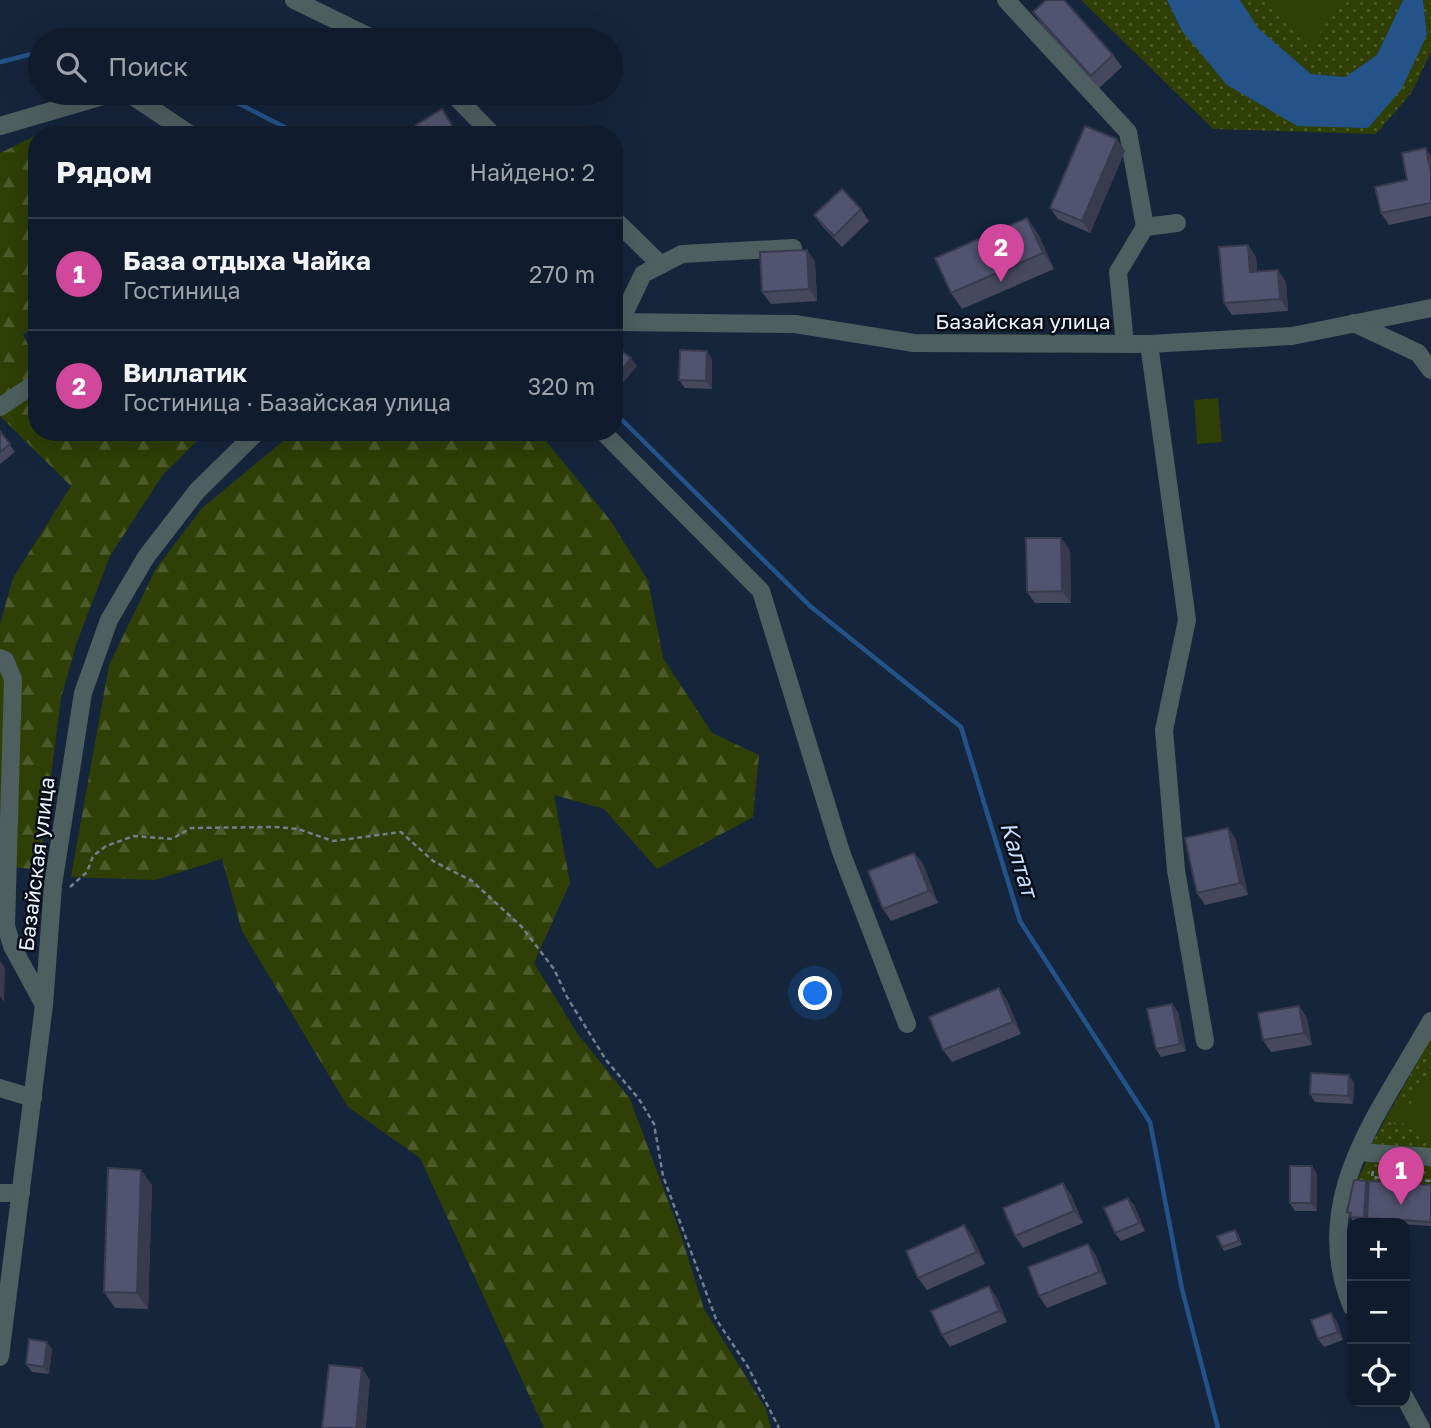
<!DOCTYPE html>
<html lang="ru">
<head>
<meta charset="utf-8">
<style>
	body { margin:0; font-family:"Golos Text",sans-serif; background:#192535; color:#f1f3f6 }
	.controls { position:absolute; right:21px; bottom:21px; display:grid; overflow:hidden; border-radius:14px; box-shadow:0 7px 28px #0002 }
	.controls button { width:63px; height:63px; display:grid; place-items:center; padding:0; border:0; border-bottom:2px solid #303a49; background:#101c2d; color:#f1f3f6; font:35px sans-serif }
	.you { position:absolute; left:816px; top:994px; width:24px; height:24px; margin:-18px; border:5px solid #fff; border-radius:50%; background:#1a73e8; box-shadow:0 0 0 10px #1a73e833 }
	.badge { display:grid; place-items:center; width:46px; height:46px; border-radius:50%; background:#fe8ebb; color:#fff; font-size:23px; font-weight:700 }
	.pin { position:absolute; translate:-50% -58px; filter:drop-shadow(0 2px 4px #0008) }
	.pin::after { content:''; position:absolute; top:37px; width:24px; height:21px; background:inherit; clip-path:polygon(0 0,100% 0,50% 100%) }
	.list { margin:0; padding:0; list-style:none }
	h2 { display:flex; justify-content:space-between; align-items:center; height:91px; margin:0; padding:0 28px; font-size:30px }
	h2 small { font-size:23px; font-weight:400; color:#9ca1aa }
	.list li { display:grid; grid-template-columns:46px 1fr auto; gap:21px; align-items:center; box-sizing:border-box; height:112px; padding:0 28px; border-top:2px solid #303a49 }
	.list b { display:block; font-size:26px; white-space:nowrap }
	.list p { margin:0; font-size:23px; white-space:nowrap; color:#9ca1aa }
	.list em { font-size:23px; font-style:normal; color:#9ca1aa }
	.icon { flex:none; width:38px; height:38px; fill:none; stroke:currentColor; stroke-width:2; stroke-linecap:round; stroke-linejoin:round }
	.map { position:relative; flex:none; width:1431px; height:1428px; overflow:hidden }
	.search { position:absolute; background:#101c2d; box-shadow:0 7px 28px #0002; left:28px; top:28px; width:595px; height:77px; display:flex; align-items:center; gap:18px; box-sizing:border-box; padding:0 24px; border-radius:38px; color:#9ca1aa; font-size:26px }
	.panel { position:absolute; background:#101c2d; box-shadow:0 7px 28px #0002; left:28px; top:126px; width:595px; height:315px; border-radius:28px }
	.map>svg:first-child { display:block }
	.grass { fill:url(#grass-dots) }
	.forest { fill:url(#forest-firs) }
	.park { fill:#2f3f05 }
	.water { fill:#245389 }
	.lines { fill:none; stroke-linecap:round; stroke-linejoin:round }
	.stream { stroke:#245389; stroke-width:4.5 }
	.path { stroke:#737f90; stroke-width:2.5; stroke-dasharray:5 3.5; stroke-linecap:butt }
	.minor { stroke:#4d5f5f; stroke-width:18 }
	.wall { fill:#474760 }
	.shaded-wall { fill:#393a4e }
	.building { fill:#525370; stroke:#393a4e; stroke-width:2 }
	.labels { text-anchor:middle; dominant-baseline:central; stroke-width:5; stroke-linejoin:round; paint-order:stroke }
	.street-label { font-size:21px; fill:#eff5fe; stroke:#070e18 }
	.water-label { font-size:23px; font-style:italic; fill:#c4deff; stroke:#070e18 }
</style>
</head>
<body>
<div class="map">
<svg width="1431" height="1428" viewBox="0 0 1431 1428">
	<defs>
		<pattern id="grass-dots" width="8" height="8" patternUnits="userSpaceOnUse" patternTransform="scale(1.75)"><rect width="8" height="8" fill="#2f3f05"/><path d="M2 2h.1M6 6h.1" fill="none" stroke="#4d5b2a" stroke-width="1.8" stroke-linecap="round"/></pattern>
		<pattern id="forest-firs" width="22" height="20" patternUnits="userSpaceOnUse" patternTransform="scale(1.75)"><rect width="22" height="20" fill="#2f3f05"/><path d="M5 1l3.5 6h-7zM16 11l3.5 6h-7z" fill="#4d5b2a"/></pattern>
	</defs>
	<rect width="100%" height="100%" fill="#15253c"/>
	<g class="grass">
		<polygon points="1081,0 1167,0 1182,31 1297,126 1427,35 1423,0 1431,0 1431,52 1412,92 1376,134 1213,129"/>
		<polygon points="1240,0 1403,0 1377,55 1345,77 1311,74 1257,28"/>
		<polygon points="1431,1038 1431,1149 1371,1145"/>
		<polygon points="1367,1161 1431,1165 1431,1189 1355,1184"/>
	</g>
	<g class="forest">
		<polygon points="37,135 37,327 23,334 37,364 37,432 206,432 162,476 110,556 77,642 61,698 39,870 0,865 0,624 13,578 71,486 0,416 0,153"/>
		<polygon points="294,432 539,432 610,520 648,580 663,658 712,733 759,755 753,817 657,869 604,809 554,795 570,883 534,963 577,1033 630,1099 681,1235 704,1309 766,1409 771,1428 544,1428 420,1158 348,1107 242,931 222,859 155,880 71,877 109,665 155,570 202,508"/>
		<polygon points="1396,1101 1403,1104 1407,1114 1397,1125 1385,1120"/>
	</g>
	<g class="park">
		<polygon points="1273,0 1344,0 1309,47"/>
		<polygon points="1218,398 1222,442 1197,444 1194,400"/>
		<polygon points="1431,1069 1431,1138 1430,1140 1400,1122"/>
	</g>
	<polygon class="water" points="1167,0 1240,0 1258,28 1311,74 1345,77 1377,55 1403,0 1423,0 1427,35 1401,90 1368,128 1297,126 1227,85 1182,31"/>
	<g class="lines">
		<g class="stream">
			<polyline points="112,40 115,40"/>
			<polyline points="0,62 40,52"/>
			<polyline points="218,93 300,135"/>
			<polyline points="614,412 810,606 961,727 1020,921 1150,1122 1182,1289 1218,1428"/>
		</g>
		<g class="path">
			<polyline points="70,887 87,872 93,856 106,846 134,836 172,839 191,828 276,827 298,829 333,841 401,832 433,861 472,881 521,926 554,969 567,997 606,1060 639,1099 654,1124 663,1176 716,1319 748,1367 779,1428"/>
			<polyline points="1373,1171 1372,1177 1431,1181"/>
		</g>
		<g class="minor">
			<polyline points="294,0 376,40"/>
			<polyline points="1006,0 1128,132 1145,227 1118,272 1125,344"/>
			<polyline points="128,93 191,135"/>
			<polyline points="452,93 493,135"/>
			<polyline points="0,126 113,93"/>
			<polyline points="614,219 661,265"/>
			<polyline points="1145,227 1177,223"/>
			<polyline points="614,322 795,324 914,343 1149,344 1292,336 1431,308"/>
			<polyline points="620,322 643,274 682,254 793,248"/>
			<polyline points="1354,323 1418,353 1431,370"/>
			<polyline points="1149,344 1187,620 1164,730 1176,870 1205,1041"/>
			<polyline points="0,407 37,382"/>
			<polyline points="603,432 761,591 841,852 907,1024"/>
			<polyline points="0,658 5,660 13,679 6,926 12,946 44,1005"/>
			<polyline points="0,1088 33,1098"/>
			<polyline points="1358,1152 1431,1157"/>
			<polyline points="0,1193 21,1193"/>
			<path d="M1352,1307c-45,-108 28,-195 79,-286"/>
			<polyline points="0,1357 44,1005 53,885 83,693 109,620 146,557 197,491 257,432"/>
			<polyline points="1405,1398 1421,1428"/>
		</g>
	</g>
	<g class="wall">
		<polygon points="1033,12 1113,55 1122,67 1099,88 1041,24"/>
		<polygon points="1125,151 1090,233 1058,219 1050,208"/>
		<polygon points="1431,156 1431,216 1389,225 1381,213"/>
		<polygon points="861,209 869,221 842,247 823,227 814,215"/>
		<polygon points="1027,218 1038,234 1054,269 962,309 951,293"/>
		<polygon points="1248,245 1256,257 1257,272 1286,282 1288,311 1232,315 1224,303"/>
		<polygon points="807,250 815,262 817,301 771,304 762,292"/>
		<polygon points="712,359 712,389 685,388 679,380"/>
		<polygon points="0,431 15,452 0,464"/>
		<polygon points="1070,550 1071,603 1035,603 1027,592"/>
		<polygon points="1228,828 1236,840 1248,895 1205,905 1197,893"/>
		<polygon points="914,853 923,864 938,903 891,921 883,909"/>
		<polygon points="1007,1000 1021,1034 952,1062 943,1050"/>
		<polygon points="1172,1004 1178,1012 1186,1051 1161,1057 1156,1049"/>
		<polygon points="1299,1006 1307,1018 1312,1045 1271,1052 1263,1040"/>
		<polygon points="1354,1083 1353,1104 1315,1102 1310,1094"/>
		<polygon points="1317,1174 1317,1211 1295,1211 1290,1203"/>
		<polygon points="1063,1183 1071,1195 1083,1223 1023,1248 1015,1236"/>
		<polygon points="1369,1184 1431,1185 1431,1226 1369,1222 1367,1218 1367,1222 1353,1221 1347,1212"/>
		<polygon points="152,1185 148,1309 115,1308 104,1292"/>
		<polygon points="1128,1198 1134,1205 1145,1231 1121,1241 1115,1233"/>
		<polygon points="1238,1234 1242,1245 1224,1251 1222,1247"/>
		<polygon points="973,1237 985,1264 927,1290 918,1278"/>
		<polygon points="1088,1244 1096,1256 1107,1284 1047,1308 1039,1296"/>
		<polygon points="997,1298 1007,1322 950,1347 942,1335"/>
		<polygon points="1337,1321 1343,1340 1324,1347 1318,1339"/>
		<polygon points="52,1349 49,1374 32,1372 26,1364"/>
	</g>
	<g class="shaded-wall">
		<polygon points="1117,139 1125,151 1090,233 1082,221"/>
		<polygon points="1426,148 1431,156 1431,173"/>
		<polygon points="1027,218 1038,234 1054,269 1043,253"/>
		<polygon points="1248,245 1256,257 1258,284 1250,272"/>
		<polygon points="807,250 815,262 817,301 809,289"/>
		<polygon points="1278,270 1286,282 1288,311 1280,299"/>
		<polygon points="707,351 712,359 712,389 706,381"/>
		<polygon points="631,358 637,366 619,388 614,381"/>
		<polygon points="1061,538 1070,550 1071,603 1062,591"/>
		<polygon points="1228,828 1236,840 1248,895 1240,883"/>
		<polygon points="914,853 923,864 938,903 929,891"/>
		<polygon points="0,961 5,968 4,1002 0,996"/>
		<polygon points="999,988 1007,1000 1021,1034 1013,1022"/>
		<polygon points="1172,1004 1178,1012 1186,1051 1180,1044"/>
		<polygon points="1299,1006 1307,1018 1312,1045 1304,1033"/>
		<polygon points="1349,1075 1354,1083 1353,1104 1348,1096"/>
		<polygon points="1312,1166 1317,1174 1317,1211 1311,1203"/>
		<polygon points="141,1170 152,1185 148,1309 137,1293"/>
		<polygon points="1366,1181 1369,1185 1367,1222 1364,1218"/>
		<polygon points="1063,1183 1071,1195 1083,1223 1074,1211"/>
		<polygon points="1128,1198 1134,1205 1145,1231 1139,1223"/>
		<polygon points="964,1225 973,1237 985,1264 977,1252"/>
		<polygon points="1088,1244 1096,1256 1107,1284 1099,1272"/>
		<polygon points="989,1286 997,1298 1007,1322 999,1311"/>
		<polygon points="1331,1313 1337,1321 1343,1340 1338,1332"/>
		<polygon points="47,1342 52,1349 49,1374 44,1367"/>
		<polygon points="362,1368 370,1380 366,1428 356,1428"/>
	</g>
	<g class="building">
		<polygon points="1046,0 1064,0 1113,55 1091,76 1033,12"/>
		<polygon points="442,109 456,132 452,135 422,135 416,125"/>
		<polygon points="1085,126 1117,139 1082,221 1050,208"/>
		<polygon points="478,129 482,135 471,135"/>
		<polygon points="1426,148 1431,173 1431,203 1381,213 1375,187 1407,180 1402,153"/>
		<polygon points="842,189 861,209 834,236 814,215"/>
		<polygon points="1027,218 1043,253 951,293 935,258"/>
		<polygon points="1248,245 1250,272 1278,270 1280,299 1224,303 1219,247"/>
		<polygon points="807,250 809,289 762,292 760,252"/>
		<polygon points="614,345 631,358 614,380"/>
		<polygon points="680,350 707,351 706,381 679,380"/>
		<polygon points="0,431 10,444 0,452"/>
		<polygon points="1026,538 1061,538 1062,591 1027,592"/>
		<polygon points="1228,828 1240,883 1197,893 1185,838"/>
		<polygon points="914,853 929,891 883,909 868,871"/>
		<polygon points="999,988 1013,1022 943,1050 929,1017"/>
		<polygon points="1172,1004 1180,1044 1156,1049 1147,1009"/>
		<polygon points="1299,1006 1304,1033 1263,1040 1258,1013"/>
		<polygon points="1311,1073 1349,1075 1348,1096 1310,1094"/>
		<polygon points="1290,1166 1312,1166 1311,1203 1290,1203"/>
		<polygon points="108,1168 141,1170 137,1293 104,1292"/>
		<polygon points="1354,1180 1366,1181 1364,1218 1350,1217 1351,1213 1347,1212"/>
		<polygon points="1369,1181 1431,1185 1431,1222 1367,1218"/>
		<polygon points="1063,1183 1074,1211 1015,1236 1003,1208"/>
		<polygon points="1128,1198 1139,1223 1115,1233 1104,1208"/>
		<polygon points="964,1225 977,1252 918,1278 906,1251"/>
		<polygon points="1235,1230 1239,1241 1222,1247 1217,1236"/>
		<polygon points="1088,1244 1099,1272 1039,1296 1028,1267"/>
		<polygon points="989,1286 999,1311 942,1335 931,1311"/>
		<polygon points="1331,1313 1338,1332 1318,1339 1311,1320"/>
		<polygon points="29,1339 47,1342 44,1367 26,1364"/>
		<polygon points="329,1365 362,1368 356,1428 322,1428"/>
	</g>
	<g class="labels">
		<g class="street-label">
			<text x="1023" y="321">Базайская улица</text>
			<text transform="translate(36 864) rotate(-83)">Базайская улица</text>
		</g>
		<g class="water-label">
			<text transform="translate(1020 859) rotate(73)">Калтат</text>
		</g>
	</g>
</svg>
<div class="controls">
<button>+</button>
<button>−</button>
<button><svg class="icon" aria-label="locate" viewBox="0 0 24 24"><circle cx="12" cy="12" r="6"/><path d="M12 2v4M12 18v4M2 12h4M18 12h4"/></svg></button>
</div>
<div class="you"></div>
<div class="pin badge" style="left:1401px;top:1205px;background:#d1479c">1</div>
<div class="pin badge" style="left:1001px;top:282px;background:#d1479c">2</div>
<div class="search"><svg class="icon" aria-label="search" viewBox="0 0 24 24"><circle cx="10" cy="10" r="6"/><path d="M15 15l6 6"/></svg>Поиск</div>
<section class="panel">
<h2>Рядом<small>Найдено: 2</small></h2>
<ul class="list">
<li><span class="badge" style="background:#d1479c">1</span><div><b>База отдыха Чайка</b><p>Гостиница</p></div><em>270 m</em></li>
<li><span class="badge" style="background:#d1479c">2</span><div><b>Виллатик</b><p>Гостиница · Базайская улица</p></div><em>320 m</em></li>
</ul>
</section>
</div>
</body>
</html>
